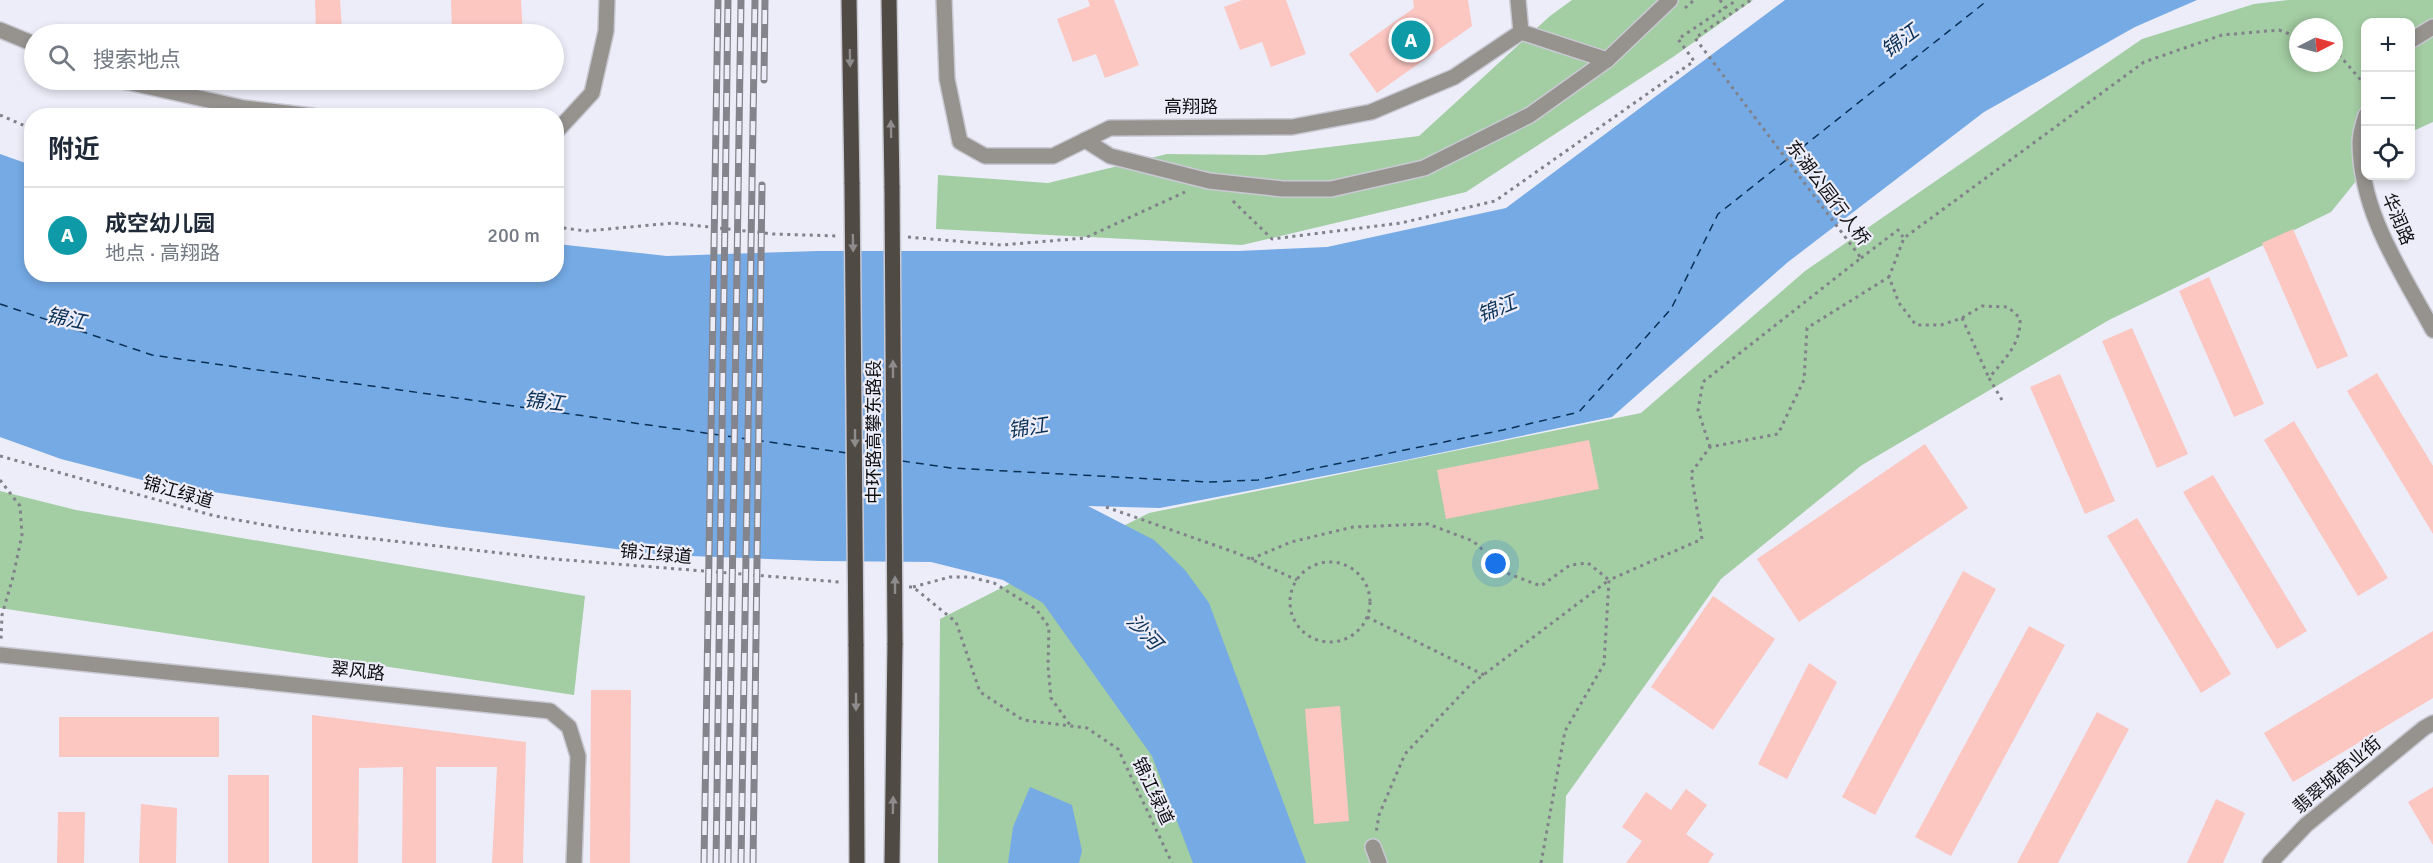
<!DOCTYPE html>
<html lang="zh">
<head>
<meta charset="utf-8">
<style>
	body { margin:0; font-family:Signika,"Noto Sans SC",sans-serif; background:#f6f6f7; color:#1f2937 }
	.controls { position:absolute; right:18px; top:18px; display:grid; overflow:hidden; border-radius:12px; box-shadow:0 3px 9px #0003 }
	.controls button { width:54px; height:54px; display:grid; place-items:center; padding:0; border:0; border-bottom:2px solid #e0e1e3; background:#fff; color:#1f2937; font:30px sans-serif }
	.compass { position:absolute; left:2289px; top:18px; width:54px; height:54px; border-radius:50%; background:#fff; box-shadow:0 3px 9px #0003; rotate:84deg }
	.you { position:absolute; left:1496px; top:564px; width:21px; height:21px; margin:-15px; border:4px solid #fff; border-radius:50%; background:#1a73e8; box-shadow:0 0 0 9px #1a73e833 }
	.badge { display:grid; place-items:center; width:39px; height:39px; border-radius:50%; background:#1a73e8; color:#fff; font-size:20px; font-weight:700 }
	.pin { position:absolute; translate:-50% -50%; border:3px solid #fff; box-shadow:0 2px 6px #0006 }
	.list { margin:0; padding:0; list-style:none }
	h2 { display:flex; justify-content:space-between; align-items:center; height:78px; margin:0; padding:0 24px; font-size:26px }
	h2 small { font-size:20px; font-weight:400; color:#747a83 }
	.list li { display:grid; grid-template-columns:39px 1fr auto; gap:18px; align-items:center; box-sizing:border-box; height:96px; padding:0 24px; border-top:2px solid #e0e1e3 }
	.list b { display:block; font-size:22px; white-space:nowrap }
	.list p { margin:0; font-size:20px; white-space:nowrap; color:#747a83 }
	.list em { font-size:20px; font-style:normal; color:#747a83 }
	.icon { flex:none; width:33px; height:33px; fill:none; stroke:currentColor; stroke-width:2; stroke-linecap:round; stroke-linejoin:round }
	.map { position:relative; flex:none; width:2433px; height:863px; overflow:hidden }
	.search { position:absolute; background:#fff; box-shadow:0 3px 9px #0003; left:24px; top:24px; width:540px; height:66px; display:flex; align-items:center; gap:15px; box-sizing:border-box; padding:0 21px; border-radius:33px; color:#747a83; font-size:22px }
	.panel { position:absolute; background:#fff; box-shadow:0 3px 9px #0003; left:24px; top:108px; width:540px; height:174px; border-radius:24px }
	.map>svg:first-child { display:block }
	.green { fill:#a3cda3; fill-rule:evenodd }
	.water { fill:#75aae5 }
	.lines { fill:none; stroke-linecap:round; stroke-linejoin:round }
	.ferry { stroke:#0a3056; stroke-width:1.5; stroke-dasharray:8 6; stroke-linecap:butt }
	.building { fill:#fcc6c1 }
	.minor-casing { stroke:#c9c9d4; stroke-width:18 }
	.tertiary-casing { stroke:#c9c9d4; stroke-width:18 }
	.primary-casing { stroke:#c9c9d4; stroke-width:18 }
	.path { stroke:#818189; stroke-width:3; stroke-dasharray:3 4.5; stroke-linecap:butt }
	.minor { stroke:#96938f; stroke-width:15 }
	.tertiary { stroke:#96938f; stroke-width:15 }
	.primary { stroke:#4f4a43; stroke-width:15 }
	.rail-casing { stroke:#84848c; stroke-width:7 }
	.rail { stroke:#ededf9; stroke-width:4.5; stroke-dasharray:14; stroke-linecap:butt }
	.primary-bridge-casing { stroke:#c9c9d4; stroke-width:18; stroke-linecap:butt }
	.primary-bridge { stroke:#4f4a43; stroke-width:15 }
	.oneway { fill:#8e8b8c }
	.labels { text-anchor:middle; dominant-baseline:central; stroke-width:4.5; stroke-linejoin:round; paint-order:stroke }
	.street-label { font-size:18px; fill:#0f0f12; stroke:#ededf9 }
	.water-label { font-size:20px; font-style:italic; fill:#0a3056; stroke:#ededf9 }
</style>
</head>
<body>
<div class="map">
<svg width="2433" height="863" viewBox="0 0 2433 863">
	<rect width="100%" height="100%" fill="#ededf9"/>
	<g class="green">
		<polygon points="1572,0 1753,0 1673,57 1466,192 1242,245 936,229 938,175 1048,183 1167,154 1264,155 1419,136 1550,16"/>
		<path d="M2289,0h144v122l-22,10 -1,-110h-44l-1,148 -34,42 -222,108 -247,145 -141,114 -155,217 -3,67h-625l2,-244 209,-106 492,-100 164,-142 337,-232 112,-35zM2298,27h36v36h-36z"/>
		<polygon points="0,491 76,510 585,596 574,695 0,608"/>
	</g>
	<g class="water">
		<polygon points="1785,0 2197,0 2135,27 1984,112 1788,262 1612,417 1406,460 1160,508 1088,506 1154,540 1185,570 1209,603 1306,863 1193,863 1152,756 1043,603 1003,580 931,562 820,561 663,555 443,527 154,483 61,459 0,437 0,154 31,165 32,274 556,274 557,244 667,256 818,251 1238,251 1327,247 1506,208"/>
		<polygon points="1030,787 1072,805 1082,851 1079,863 1008,863 1013,827"/>
	</g>
	<g class="lines">
		<g class="ferry">
			<polyline points="0,304 152,355 847,453"/>
			<polyline points="860,455 885,459"/>
			<polyline points="902,461 951,468 1209,482 1258,480 1503,430 1579,412 1671,309 1718,214 1988,0"/>
		</g>
	</g>
	<g class="building">
		<polygon points="315,0 340,0 342,30 316,31"/>
		<polygon points="451,0 521,0 523,34 497,34 497,28 452,31"/>
		<polygon points="1088,0 1114,0 1139,65 1105,78 1096,54 1073,62 1057,19 1090,6"/>
		<polygon points="1242,0 1286,0 1306,54 1271,67 1262,42 1240,50 1224,7"/>
		<polygon points="1413,0 1468,0 1472,26 1377,93 1349,54 1414,8"/>
		<polygon points="2293,229 2348,356 2317,369 2262,243"/>
		<polygon points="2209,277 2264,404 2234,417 2179,291"/>
		<polygon points="2132,328 2188,454 2157,468 2102,341"/>
		<polygon points="2377,373 2433,466 2433,534 2347,391"/>
		<polygon points="2060,374 2115,501 2085,514 2030,387"/>
		<polygon points="2294,421 2388,578 2358,596 2264,440"/>
		<polygon points="1589,440 1599,489 1446,519 1437,470"/>
		<polygon points="1925,444 1968,508 1799,622 1757,559"/>
		<polygon points="2213,475 2307,631 2277,649 2183,492"/>
		<polygon points="2137,518 2231,674 2201,693 2107,536"/>
		<polygon points="1963,571 1996,589 1875,815 1842,797"/>
		<polygon points="1713,596 1775,639 1713,730 1651,687"/>
		<polygon points="2029,626 2065,645 1951,856 1915,837"/>
		<polygon points="2433,631 2433,698 2293,782 2264,733"/>
		<polygon points="1809,663 1837,682 1787,779 1758,764"/>
		<polygon points="591,690 631,690 630,863 590,863"/>
		<polygon points="1340,706 1349,821 1314,824 1305,709"/>
		<polygon points="2097,712 2129,729 2058,863 2017,863"/>
		<polygon points="312,715 526,742 523,863 492,863 497,767 436,767 436,863 402,863 403,767 359,768 358,863 312,863"/>
		<rect x="59" y="717" width="160" height="40"/>
		<rect x="228" y="775" width="41" height="88"/>
		<polygon points="2433,787 2433,845 2408,802"/>
		<polygon points="1686,789 1707,805 1686,834 1714,854 1708,863 1626,863 1642,841 1622,827 1646,792 1671,810"/>
		<polygon points="2216,799 2245,813 2223,863 2187,863"/>
		<polygon points="141,804 177,808 176,863 139,863"/>
		<polygon points="58,812 85,812 84,863 57,863"/>
	</g>
	<g class="lines">
		<g class="minor-casing">
			<g id="minor">
				<polyline points="944,0 947,79 960,142 985,156 1053,156 1110,128 1292,127 1371,112 1454,77 1521,32 1518,0"/>
				<polyline points="0,30 34,44"/>
				<polyline points="1521,32 1607,60"/>
				<polyline points="118,80 244,108 312,116"/>
				<polyline points="556,132 592,93 606,31 607,0"/>
				<polyline points="1085,140 1110,156 1209,181 1283,189 1331,189 1424,168 1530,115 1607,60 1670,0"/>
				<polyline points="0,655 550,711 569,727 578,756 574,863"/>
				<polyline points="1373,847 1379,863"/>
				<polyline points="2270,863 2306,825 2424,728 2433,723"/>
			</g>
		</g>
		<g class="tertiary-casing">
			<g id="tertiary">
				<polyline points="2410,41 2433,27"/>
				<path d="M2366,115c-3,9 -6,18 -6,27 0,70 41,129 73,188"/>
			</g>
		</g>
		<g class="primary-casing">
			<g id="primary">
				<polyline points="849,0 852,184"/>
				<polyline points="889,0 892,188"/>
				<polyline points="856,644 857,863"/>
				<polyline points="892,863 895,643"/>
			</g>
		</g>
		<g class="path">
			<polyline points="1720,0 1725,8"/>
			<polyline points="1685,8 1694,0"/>
			<polyline points="2334,49 2366,86"/>
			<polyline points="0,115 32,129"/>
			<polyline points="1233,201 1272,239 1401,223 1495,201 1694,61 1678,39 1737,0"/>
			<polyline points="556,227 586,231 673,223 773,234 839,236"/>
			<polyline points="908,237 1001,245 1085,238 1185,192"/>
			<polyline points="1861,258 1898,230 1903,237"/>
			<polyline points="1962,318 1989,378"/>
			<path d="M2002,400l-13,-22c16,-20 32,-33 31,-60l-12,-11 -26,-1 -20,12 -21,7h-25l-17,-22 -10,-26 15,-39 240,-176 78,-27 57,-5 19,7"/>
			<polyline points="1710,447 1698,410 1703,382 1861,258 1695,38 1751,0"/>
			<polyline points="0,456 215,516 294,530 554,559 840,582"/>
			<polyline points="0,480 20,506 22,535 13,577 2,615 1,640"/>
			<polyline points="1106,507 1237,553 1297,580"/>
			<polyline points="1251,559 1291,542 1353,527 1428,524 1473,541 1509,574 1541,586 1570,565 1588,563 1609,580 1470,685 1405,754 1379,815 1376,833"/>
			<circle cx="1330" cy="602" r="40"/>
			<polyline points="909,587 913,587 956,622 980,692 1023,720 1087,728 1118,749 1172,863"/>
			<polyline points="913,587 950,577 970,577 994,583 1036,609 1049,627 1048,666 1051,698 1070,725"/>
			<polyline points="1367,617 1484,675"/>
			<polyline points="1541,863 1565,731 1604,664 1609,580 1702,539 1691,473 1710,447 1778,434 1804,380 1807,328 1889,277"/>
		</g>
		<use href="#minor" class="minor"/>
		<use href="#tertiary" class="tertiary"/>
		<use href="#primary" class="primary"/>
		<g class="rail-casing">
			<g id="rail">
				<polyline points="764,80 765,0"/>
				<polyline points="704,863 718,0"/>
				<polyline points="716,863 728,0"/>
				<polyline points="728,863 741,0"/>
				<polyline points="741,863 755,0"/>
				<polyline points="753,863 762,185"/>
			</g>
		</g>
		<use href="#rail" class="rail"/>
		<g class="primary-bridge-casing">
			<g id="primary-bridge">
				<polyline points="852,184 856,644"/>
				<polyline points="892,188 895,643"/>
			</g>
		</g>
		<use href="#primary-bridge" class="primary-bridge"/>
	</g>
	<defs><path id="oneway-solid" d="M-6-.8H1V-3.2L6.5 0L1 3.2V.8H-6Z" transform="scale(1.5)"/></defs>
	<g class="oneway">
		<use href="#oneway-solid" transform="translate(850 58) rotate(89)"/>
		<use href="#oneway-solid" transform="translate(891 129) rotate(-91)"/>
		<use href="#oneway-solid" transform="translate(853 243) rotate(89)"/>
		<use href="#oneway-solid" transform="translate(893 369) rotate(-90)"/>
		<use href="#oneway-solid" transform="translate(855 438) rotate(90)"/>
		<use href="#oneway-solid" transform="translate(895 585) rotate(-90)"/>
		<use href="#oneway-solid" transform="translate(856 702) rotate(90)"/>
		<use href="#oneway-solid" transform="translate(893 805) rotate(-89)"/>
	</g>
	<g class="labels">
		<g class="street-label">
			<text x="1191" y="107">高翔路</text>
			<text transform="translate(1828 193) rotate(53)">东湖公园行人桥</text>
			<text transform="translate(2398 219) rotate(67)">华润路</text>
			<text transform="translate(874 432) rotate(-90)">中环路高攀东路段</text>
			<text transform="translate(178 492) rotate(16)">锦江绿道</text>
			<text transform="translate(656 554) rotate(5)">锦江绿道</text>
			<text transform="translate(358 671) rotate(6)">翠风路</text>
			<text transform="translate(2337 775) rotate(-40)">翡翠城商业街</text>
			<text transform="translate(1153 791) rotate(65)">锦江绿道</text>
		</g>
		<g class="water-label">
			<text transform="translate(1900 41) rotate(-37)">锦江</text>
			<text transform="translate(1497 309) rotate(-22)">锦江</text>
			<text transform="translate(66 319) rotate(11)">锦江</text>
			<text transform="translate(544 402) rotate(6)">锦江</text>
			<text transform="translate(1028 428) rotate(-9)">锦江</text>
			<text transform="translate(1144 632) rotate(47)">沙河</text>
		</g>
	</g>
</svg>
<div class="controls">
<button>+</button>
<button>−</button>
<button><svg class="icon" aria-label="locate" viewBox="0 0 24 24"><circle cx="12" cy="12" r="6"/><path d="M12 2v4M12 18v4M2 12h4M18 12h4"/></svg></button>
</div>
<svg class="compass" viewBox="-18 -18 36 36"><path d="M0-13l5 13h-10z" fill="#e53935"/><path d="M0 13l5-13h-10z" fill="#747a83"/></svg>
<div class="you"></div>
<div class="pin badge" style="left:1411px;top:40px;background:#0f9aa8">A</div>
<div class="search"><svg class="icon" aria-label="search" viewBox="0 0 24 24"><circle cx="10" cy="10" r="6"/><path d="M15 15l6 6"/></svg>搜索地点</div>
<section class="panel">
<h2>附近<small></small></h2>
<ul class="list">
<li><span class="badge" style="background:#0f9aa8">A</span><div><b>成空幼儿园</b><p>地点 · 高翔路</p></div><em>200 m</em></li>
</ul>
</section>
</div>
</body>
</html>
